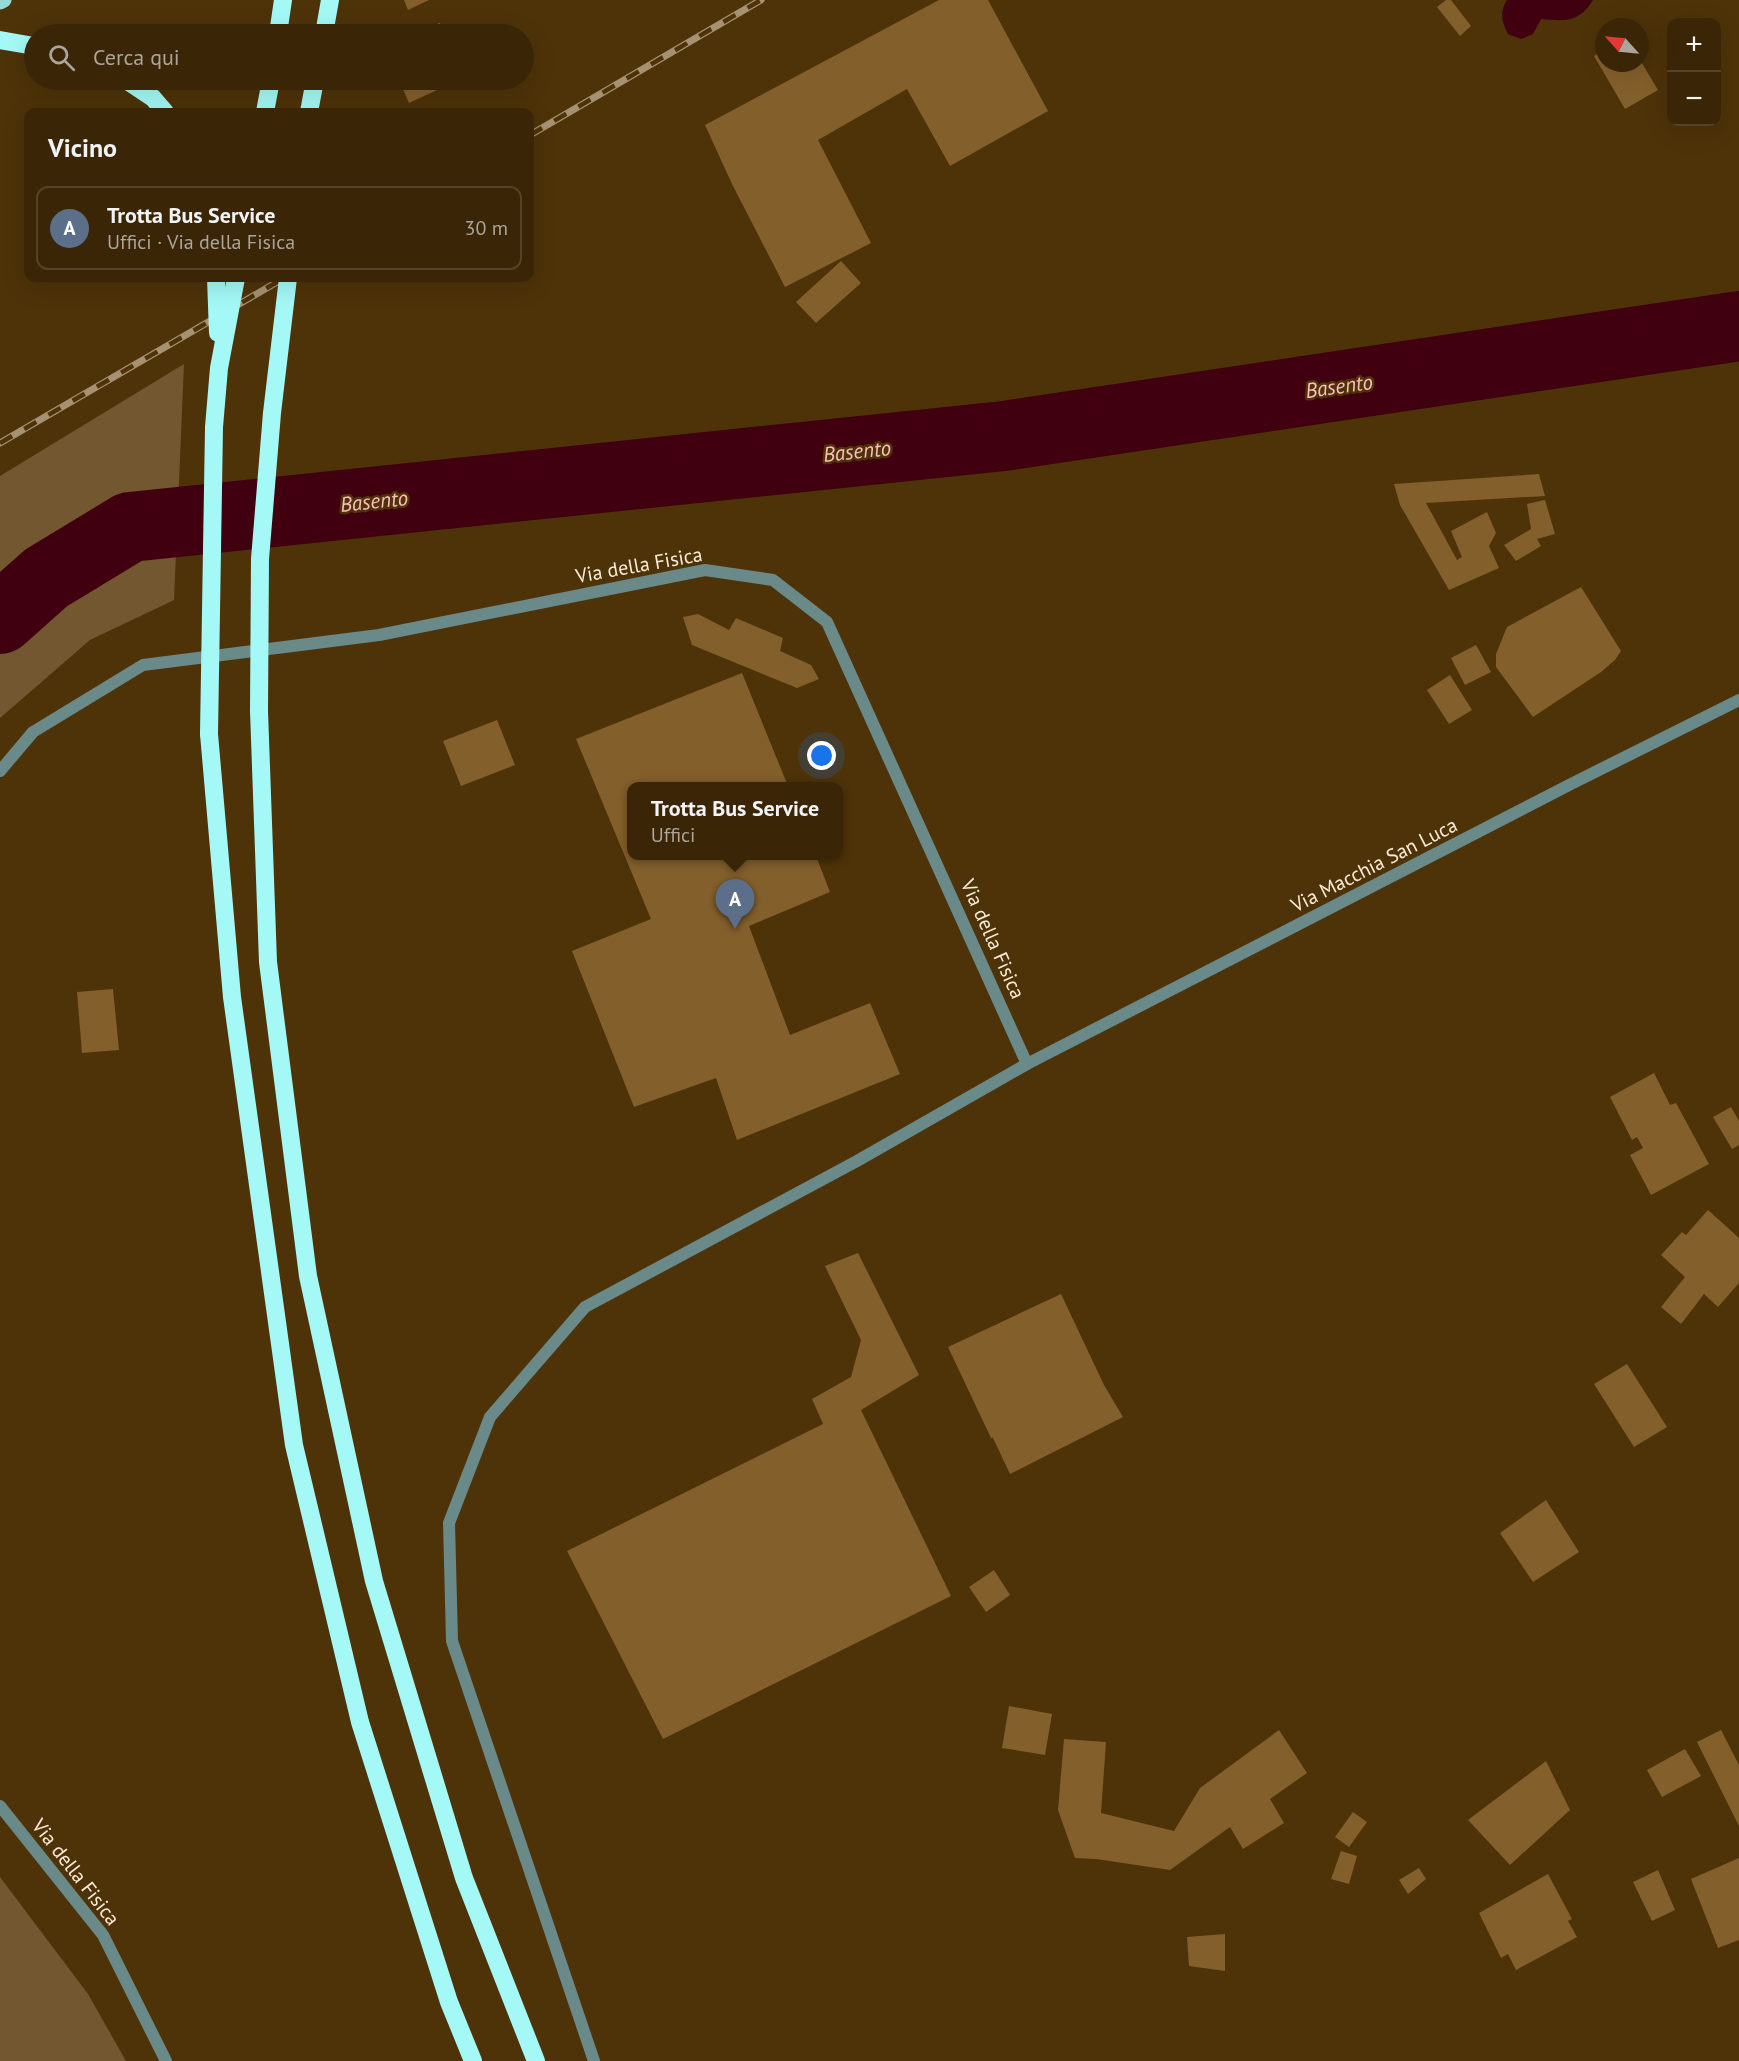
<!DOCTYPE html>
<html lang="it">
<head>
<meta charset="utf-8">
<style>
	body { margin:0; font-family:"PT Sans",sans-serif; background:#453215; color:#f1f3f6 }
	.controls { position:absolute; right:18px; top:18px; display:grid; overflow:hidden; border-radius:12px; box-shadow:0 6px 24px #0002 }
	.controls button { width:54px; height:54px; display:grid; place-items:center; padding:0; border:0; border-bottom:2px solid #544328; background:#3a2607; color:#f1f3f6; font:30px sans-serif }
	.compass { position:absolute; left:1595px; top:18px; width:54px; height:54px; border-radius:50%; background:#3a2607; box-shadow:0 6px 24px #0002; rotate:297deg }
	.you { position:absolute; left:822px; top:756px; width:21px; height:21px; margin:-15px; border:4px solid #fff; border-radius:50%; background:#1a73e8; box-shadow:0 0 0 9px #1a73e833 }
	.badge { display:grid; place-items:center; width:39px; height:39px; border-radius:50%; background:#8c9099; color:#fff; font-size:20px; font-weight:700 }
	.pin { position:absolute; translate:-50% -50px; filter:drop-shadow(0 2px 3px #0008) }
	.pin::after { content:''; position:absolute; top:32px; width:21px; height:18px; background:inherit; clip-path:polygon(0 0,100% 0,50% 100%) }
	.popup { position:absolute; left:627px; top:782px; width:216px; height:78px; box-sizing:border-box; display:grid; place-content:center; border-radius:12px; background:#3a2607; filter:drop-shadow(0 2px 4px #0005); font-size:20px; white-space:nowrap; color:#aba59b }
	.popup b { font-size:22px; color:#f1f3f6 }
	.popup::after { content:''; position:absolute; left:50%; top:100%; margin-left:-12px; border:12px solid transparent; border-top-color:#3a2607 }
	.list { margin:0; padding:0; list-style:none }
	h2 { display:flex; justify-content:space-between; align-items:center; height:78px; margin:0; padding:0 24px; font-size:26px }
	h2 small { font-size:20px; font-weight:400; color:#aba59b }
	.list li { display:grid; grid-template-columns:39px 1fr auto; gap:18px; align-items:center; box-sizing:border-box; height:84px; margin:0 12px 12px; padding:0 12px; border:2px solid #544328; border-radius:12px }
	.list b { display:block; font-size:22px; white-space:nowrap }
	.list p { margin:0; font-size:20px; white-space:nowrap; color:#aba59b }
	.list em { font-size:20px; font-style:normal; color:#aba59b }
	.icon { flex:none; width:33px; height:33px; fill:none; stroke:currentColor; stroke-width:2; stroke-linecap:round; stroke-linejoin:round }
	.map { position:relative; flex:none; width:1739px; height:2061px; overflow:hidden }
	.search { position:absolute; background:#3a2607; box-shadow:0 6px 24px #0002; left:24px; top:24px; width:510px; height:66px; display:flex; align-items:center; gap:15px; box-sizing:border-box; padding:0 21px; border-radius:33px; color:#aba59b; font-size:22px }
	.panel { position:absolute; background:#3a2607; box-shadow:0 6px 24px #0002; left:24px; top:108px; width:510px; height:174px; border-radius:12px }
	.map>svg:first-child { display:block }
	.green { fill:#735730 }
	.water { fill:#410010 }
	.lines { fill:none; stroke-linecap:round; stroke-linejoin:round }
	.river { stroke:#410010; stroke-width:70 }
	.building { fill:#835f2b }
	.minor { stroke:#698a89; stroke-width:12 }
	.tertiary { stroke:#698a89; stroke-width:12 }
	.primary { stroke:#93dad8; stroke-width:15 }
	.motorway { stroke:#a4f9f7; stroke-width:18 }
	.rail-casing { stroke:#a69172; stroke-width:7 }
	.rail { stroke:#4e3309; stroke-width:4.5; stroke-dasharray:14; stroke-linecap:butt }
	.motorway-bridge { stroke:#a4f9f7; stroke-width:18 }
	.labels { text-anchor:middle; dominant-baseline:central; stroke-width:5; stroke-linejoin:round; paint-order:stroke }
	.street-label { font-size:20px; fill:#fcecd7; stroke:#4e3309 }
	.water-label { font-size:21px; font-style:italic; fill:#ffbdc1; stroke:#4e3309 }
</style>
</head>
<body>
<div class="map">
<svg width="1739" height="2061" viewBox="0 0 1739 2061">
	<rect width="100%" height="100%" fill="#4e3309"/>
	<g class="green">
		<polygon points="184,364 174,600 90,640 0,718 0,476"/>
		<polygon points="0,1877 88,1994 126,2061 0,2061"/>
	</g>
	<path class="water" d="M1507,0h86c-14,23 -28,21 -52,19l-8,15 -12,5 -13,-5c-6,-11 -9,-22 -1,-34z"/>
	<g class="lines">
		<polyline class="river" points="0,619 46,578 130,527 1004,436 1739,326"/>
	</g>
	<g class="building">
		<polygon points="404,0 429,0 408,10"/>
		<polygon points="939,0 988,0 1048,111 950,166 907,89 818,140 871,243 785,287 732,184 705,125"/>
		<polygon points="1446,0 1451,0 1471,26 1460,36 1437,7"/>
		<polygon points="440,23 444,34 405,34"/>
		<polygon points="1604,50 1604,63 1640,63 1640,60 1658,90 1625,109 1594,56"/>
		<polygon points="399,80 459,80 409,103"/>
		<polygon points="841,261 861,283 816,323 796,302"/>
		<polygon points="1539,474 1545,496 1426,503 1457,560 1462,557 1451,531 1487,512 1496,533 1489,546 1499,568 1449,590 1400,505 1394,484"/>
		<polygon points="1545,500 1555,534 1537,539 1541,546 1516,561 1504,545 1531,529 1527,504"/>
		<polygon points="1581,587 1621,651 1615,660 1601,672 1533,717 1496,667 1496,654 1507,627"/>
		<polygon points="698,614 729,630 736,618 783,638 780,651 811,665 819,679 797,688 692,645 683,617"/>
		<polygon points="1476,645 1491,672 1465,685 1451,658"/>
		<polygon points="742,673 788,786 632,786 632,856 816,856 830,892 749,926 790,1035 870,1003 900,1074 737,1140 716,1078 634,1107 572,951 651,919 576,739"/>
		<polygon points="1450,675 1472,710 1449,724 1427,690"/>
		<polygon points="497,720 515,765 461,786 443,741"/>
		<polygon points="113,989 119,1050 82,1053 77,992"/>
		<polygon points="1654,1073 1670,1105 1676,1103 1709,1164 1651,1195 1630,1155 1643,1148 1637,1137 1632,1140 1610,1097"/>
		<polygon points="1731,1107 1739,1121 1739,1145 1732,1149 1713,1117"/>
		<polygon points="1708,1210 1739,1238 1739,1283 1718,1307 1704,1294 1681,1324 1661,1307 1685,1277 1661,1255 1682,1232 1686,1235"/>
		<polygon points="858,1253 919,1375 861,1410 951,1596 663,1739 567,1551 823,1424 812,1399 851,1377 861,1340 825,1266"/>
		<polygon points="1061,1294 1104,1385 1123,1417 1010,1474 993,1438 991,1438 948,1347"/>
		<polygon points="1627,1364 1667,1427 1634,1447 1594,1384"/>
		<polygon points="1546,1500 1579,1552 1533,1582 1500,1533"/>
		<polygon points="994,1570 1010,1595 986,1612 969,1587"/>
		<polygon points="1009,1706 1052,1714 1045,1755 1002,1748"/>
		<polygon points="1279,1730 1307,1773 1270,1799 1284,1823 1243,1849 1230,1827 1170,1870 1096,1859 1075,1858 1058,1810 1064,1739 1106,1742 1101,1813 1174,1831 1200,1788"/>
		<polygon points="1721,1730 1739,1765 1739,1826 1697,1742"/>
		<polygon points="1685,1749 1701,1776 1662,1797 1647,1770"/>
		<polygon points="1546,1761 1570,1810 1510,1865 1468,1820"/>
		<polygon points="1353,1812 1367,1822 1349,1847 1335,1837"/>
		<polygon points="1341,1851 1357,1856 1349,1884 1331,1879"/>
		<polygon points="1739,1858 1739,1940 1718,1948 1691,1879"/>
		<polygon points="1419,1868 1426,1879 1408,1894 1399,1880"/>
		<polygon points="1658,1870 1675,1910 1652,1921 1633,1882"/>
		<polygon points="1548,1874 1572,1919 1568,1921 1577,1937 1516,1970 1508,1954 1501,1958 1479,1913"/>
		<polygon points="1225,1934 1225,1971 1189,1966 1187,1937"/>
	</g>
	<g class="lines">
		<polyline class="minor" points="1027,1064 1571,784 1739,700"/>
		<g class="tertiary">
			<polyline points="0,771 33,732 143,665 379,635 705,570 773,580 827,622 1027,1064 857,1161 585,1307 490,1417 449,1523 452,1641 594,2061"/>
			<polyline points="0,1806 103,1935 166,2061"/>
		</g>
		<polyline class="primary" points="0,2 4,0"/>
		<g class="motorway">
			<polyline points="278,34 283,0"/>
			<polyline points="324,34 330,0"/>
			<polyline points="0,40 34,46"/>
			<polyline points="126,80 153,98 165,112"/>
			<polyline points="265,112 271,80"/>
			<polyline points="309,112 315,80"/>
			<polyline points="259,711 268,962 308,1276 374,1581 464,1878 536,2061"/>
			<polyline points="209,734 232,997 294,1445 360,1722 449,2002 473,2061"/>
		</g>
		<g class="rail-casing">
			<g id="rail">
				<polyline points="530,135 761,0"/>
				<polyline points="0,443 284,278"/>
			</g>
		</g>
		<use href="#rail" class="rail"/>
		<g class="motorway-bridge">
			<polyline points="216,278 218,333"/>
			<polyline points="259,711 260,559 272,413 288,278"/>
			<polyline points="209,734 214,427 219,368 236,278"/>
		</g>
	</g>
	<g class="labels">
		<g class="street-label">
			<text transform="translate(639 565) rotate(-10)">Via della Fisica</text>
			<text transform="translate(1374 865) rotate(-27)">Via Macchia San Luca</text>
			<text transform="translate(993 939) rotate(66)">Via della Fisica</text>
			<text transform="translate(76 1872) rotate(52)">Via della Fisica</text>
		</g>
		<g class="water-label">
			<text transform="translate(1339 386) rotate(-8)">Basento</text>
			<text transform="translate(857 451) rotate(-6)">Basento</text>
			<text transform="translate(374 501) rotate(-6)">Basento</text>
		</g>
	</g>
</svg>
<div class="controls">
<button>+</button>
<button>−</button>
</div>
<svg class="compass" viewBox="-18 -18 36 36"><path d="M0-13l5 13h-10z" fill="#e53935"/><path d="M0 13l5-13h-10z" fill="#aba59b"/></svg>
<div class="you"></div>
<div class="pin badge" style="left:735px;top:929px;background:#5c6f8a">A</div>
<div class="popup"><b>Trotta Bus Service</b>Uffici</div>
<div class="search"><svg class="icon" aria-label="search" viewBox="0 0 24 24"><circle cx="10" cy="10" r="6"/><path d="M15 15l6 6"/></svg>Cerca qui</div>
<section class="panel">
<h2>Vicino<small></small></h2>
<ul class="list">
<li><span class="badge" style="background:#5c6f8a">A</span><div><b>Trotta Bus Service</b><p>Uffici · Via della Fisica</p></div><em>30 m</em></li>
</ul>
</section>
</div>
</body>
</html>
